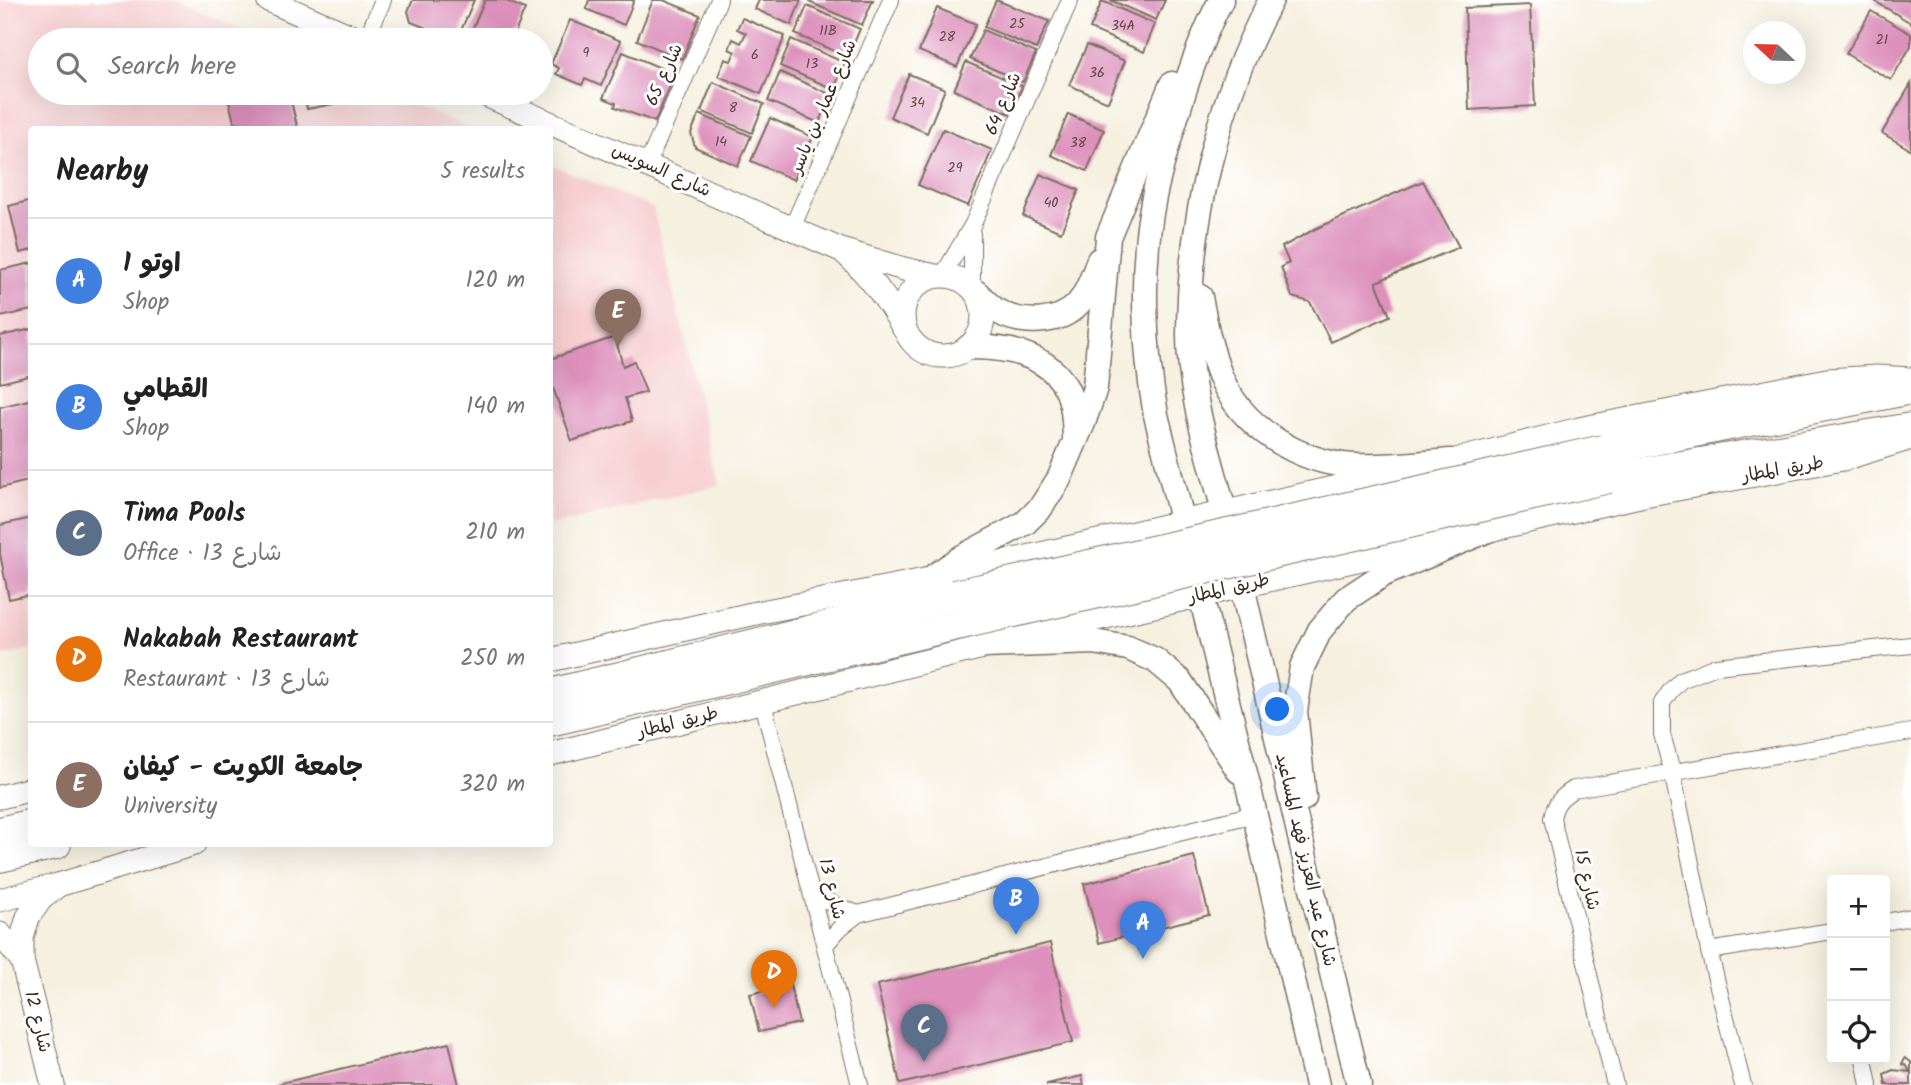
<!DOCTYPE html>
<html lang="en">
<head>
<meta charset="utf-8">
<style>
	body { margin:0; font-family:Kalam,"Playpen Sans Arabic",sans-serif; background:#f6f6f6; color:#222 }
	.controls { position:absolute; right:21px; bottom:21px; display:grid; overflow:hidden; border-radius:7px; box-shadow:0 7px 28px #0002 }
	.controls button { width:63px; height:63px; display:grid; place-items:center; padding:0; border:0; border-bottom:2px solid #e0e0e0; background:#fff; color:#222; font:35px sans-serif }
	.compass { position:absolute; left:1743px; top:21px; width:63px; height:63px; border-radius:50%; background:#fff; box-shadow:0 7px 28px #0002; rotate:292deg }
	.you { position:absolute; left:1278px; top:710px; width:24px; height:24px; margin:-18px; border:5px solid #fff; border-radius:50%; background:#1a73e8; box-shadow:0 0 0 10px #1a73e833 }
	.badge { display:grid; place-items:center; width:46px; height:46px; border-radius:50%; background:#b45309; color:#fff; font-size:23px; font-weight:700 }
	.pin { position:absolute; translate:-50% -58px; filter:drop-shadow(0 2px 4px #0008) }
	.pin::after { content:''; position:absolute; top:37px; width:24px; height:21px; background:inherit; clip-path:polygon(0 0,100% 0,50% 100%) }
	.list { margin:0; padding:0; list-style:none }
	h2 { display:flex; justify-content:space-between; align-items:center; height:91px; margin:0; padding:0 28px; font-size:30px }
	h2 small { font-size:23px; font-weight:400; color:#767676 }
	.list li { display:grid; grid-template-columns:46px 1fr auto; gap:21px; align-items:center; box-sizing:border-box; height:126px; padding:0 28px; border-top:2px solid #e0e0e0 }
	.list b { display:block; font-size:26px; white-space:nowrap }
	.list p { margin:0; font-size:23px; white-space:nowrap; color:#767676 }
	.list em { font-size:23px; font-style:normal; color:#767676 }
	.icon { flex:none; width:38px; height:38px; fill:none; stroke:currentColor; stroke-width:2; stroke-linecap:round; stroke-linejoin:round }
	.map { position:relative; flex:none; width:1911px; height:1085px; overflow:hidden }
	.search { position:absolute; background:#fff; box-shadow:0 7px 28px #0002; left:28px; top:28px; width:525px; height:77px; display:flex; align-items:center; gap:18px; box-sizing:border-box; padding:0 24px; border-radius:38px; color:#767676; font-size:26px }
	.panel { position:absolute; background:#fff; box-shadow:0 7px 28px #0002; left:28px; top:126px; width:525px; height:721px; border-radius:7px }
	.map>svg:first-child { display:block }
	.built { fill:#f7cfd1 }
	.building { fill:#dd90bb }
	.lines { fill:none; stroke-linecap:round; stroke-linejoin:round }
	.street-casing { stroke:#7c6f62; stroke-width:18 }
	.secondary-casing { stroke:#7c6f62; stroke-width:25 }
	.primary-casing { stroke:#7c6f62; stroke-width:27 }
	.highway-casing { stroke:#7c6f62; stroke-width:32 }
	.street { stroke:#fff; stroke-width:16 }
	.secondary { stroke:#fff; stroke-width:23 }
	.primary { stroke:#fff; stroke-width:24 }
	.highway { stroke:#fff; stroke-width:30 }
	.highway-bridge-casing { stroke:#7c6f62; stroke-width:32; stroke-linecap:butt }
	.highway-bridge { stroke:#fff; stroke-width:30 }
	.labels { text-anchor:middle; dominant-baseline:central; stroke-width:6; stroke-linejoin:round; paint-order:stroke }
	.number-label { font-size:14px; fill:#644445 }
	.street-label { font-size:18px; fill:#3b2a1e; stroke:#fff }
</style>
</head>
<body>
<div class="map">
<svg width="1911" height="1085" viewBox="0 0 1911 1085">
	<rect width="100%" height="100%" fill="#fff"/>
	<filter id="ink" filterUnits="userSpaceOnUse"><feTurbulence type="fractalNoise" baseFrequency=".0143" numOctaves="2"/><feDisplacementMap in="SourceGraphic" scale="14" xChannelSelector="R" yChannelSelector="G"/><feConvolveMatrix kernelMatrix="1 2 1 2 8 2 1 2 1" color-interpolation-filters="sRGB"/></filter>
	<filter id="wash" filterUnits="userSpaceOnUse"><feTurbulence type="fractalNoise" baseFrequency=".00686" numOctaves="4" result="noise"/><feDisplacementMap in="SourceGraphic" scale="28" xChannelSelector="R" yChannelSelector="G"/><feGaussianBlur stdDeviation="1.57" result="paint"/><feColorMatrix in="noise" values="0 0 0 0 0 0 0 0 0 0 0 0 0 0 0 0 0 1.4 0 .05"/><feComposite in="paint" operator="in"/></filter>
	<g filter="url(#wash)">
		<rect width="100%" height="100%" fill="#f6f0e0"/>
		<g class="built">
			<polygon points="0,0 173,0 266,40 40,40 40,93 387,93 471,129 32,130 31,649 0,657"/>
			<polygon points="550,164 653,208 720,485 550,526"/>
		</g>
		<g id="blocks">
			<g class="building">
				<polygon points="413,0 474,0 457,40 411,22 408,11"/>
				<polygon points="485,0 504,0 525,9 515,33 512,32 509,40 468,39"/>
				<polygon points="589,0 634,0 624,25 586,9"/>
				<polygon points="653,0 663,0 700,15 682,59 637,40"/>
				<polygon points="759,0 801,0 791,25 755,9"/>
				<polygon points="810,0 873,0 862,25 809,2"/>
				<polygon points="996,0 1049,21 1036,49 984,27"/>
				<polygon points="1110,0 1165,0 1156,20"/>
				<polygon points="1873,0 1911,0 1911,23"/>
				<polygon points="1102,1 1155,24 1144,52 1090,29"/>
				<polygon points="1530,5 1535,106 1469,110 1465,8"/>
				<polygon points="807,6 860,29 848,57 795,34"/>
				<polygon points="937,8 976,24 957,67 919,51"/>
				<polygon points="1871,11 1911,34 1911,46 1891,80 1846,54"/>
				<polygon points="742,18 785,36 761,94 718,76 725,59 731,61 735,52 729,49 733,39 741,43 746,33 737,29"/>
				<polygon points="570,20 621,41 601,86 585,79 582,85 556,74 559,68 551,64"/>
				<polygon points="983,30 1036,53 1023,82 970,59"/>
				<polygon points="791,39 845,63 834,89 780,66"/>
				<polygon points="1087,45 1125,61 1108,102 1069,85"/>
				<polygon points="623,52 675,74 655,122 615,107 616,103 603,98"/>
				<polygon points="966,62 1022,86 1010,114 954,90"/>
				<polygon points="780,72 832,95 819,123 768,101"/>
				<polygon points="909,74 945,89 927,133 890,117"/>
				<polygon points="713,82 764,104 752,133 701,111"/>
				<polygon points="1911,84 1911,150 1882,133"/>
				<polygon points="227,93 289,93 298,130 236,130"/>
				<polygon points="304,93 358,93 359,99 307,109"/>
				<polygon points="699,114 751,136 738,166 695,147 691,133"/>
				<polygon points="1068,114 1104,130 1087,171 1051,155"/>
				<polygon points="770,118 813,137 794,180 751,161"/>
				<polygon points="943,129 992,150 968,206 918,185"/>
				<polygon points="1040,174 1079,190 1061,232 1023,216"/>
				<polygon points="1423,181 1459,247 1376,282 1390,316 1331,342 1310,302 1292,297 1281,267 1289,263 1282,247 1315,229"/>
				<polygon points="32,200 32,250 20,253 9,206"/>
				<polygon points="32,263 32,310 0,317 0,270"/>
				<polygon points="32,329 32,375 0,383 0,336"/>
				<polygon points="615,337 623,366 634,361 646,392 625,398 632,421 572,441 550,379 550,359"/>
				<polygon points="32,399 32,480 0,488 0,407"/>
				<polygon points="32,518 32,594 9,599 0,554 0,525"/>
				<polygon points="1194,856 1209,915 1099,943 1084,884"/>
				<polygon points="1050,943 1073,1042 900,1084 877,985"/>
				<polygon points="790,985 799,1023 759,1032 750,994"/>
				<polygon points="449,1043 459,1085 278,1085 277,1084"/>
				<polygon points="1905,1058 1911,1062 1911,1085 1886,1085 1884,1074 1893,1070 1910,1072 1907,1066 1902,1064"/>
				<polygon points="1082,1076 1084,1085 1047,1085 1047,1084"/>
			</g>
		</g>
	</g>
	<g filter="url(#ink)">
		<use href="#blocks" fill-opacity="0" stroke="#7c6f62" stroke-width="2"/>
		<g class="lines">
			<g class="street-casing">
				<g id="street">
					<polyline points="366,40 383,0"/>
					<polyline points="647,165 719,0"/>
					<polyline points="792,228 891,0"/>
					<polyline points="943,275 973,224 1070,0"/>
					<polyline points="972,286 972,234"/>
					<polyline points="763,703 860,1085"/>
					<polyline points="811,891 834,905 858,914"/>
					<polyline points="1885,922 1911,917"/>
					<polyline points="825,945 840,928 858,914 1254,814"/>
					<polyline points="1709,951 1832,931"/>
					<polyline points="1864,1059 1869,1085"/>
					<path d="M1615,1085l-63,-267c3,-15 9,-21 22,-29l337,-57"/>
					<polyline points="1743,1085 1709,951 1672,771 1662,734 1662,703 1671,690 1681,680 1716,666 1911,645"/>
				</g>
			</g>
			<g class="secondary-casing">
				<g id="secondary">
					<polyline points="268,0 360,40"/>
					<polyline points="481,93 841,250 904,269 935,276"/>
					<path d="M846,254c25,23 42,46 58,75"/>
					<circle cx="943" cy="316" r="40"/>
					<polyline points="550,660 756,613 930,579 1452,461 1579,429 1827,380 1877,377 1911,379"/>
					<polyline points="550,754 1092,620 1644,495 1843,459 1911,438"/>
					<polyline points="0,797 32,789"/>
					<polyline points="0,900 58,885 194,844"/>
					<polyline points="0,934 22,960"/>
					<polyline points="53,1085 22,960 22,938 28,917 41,899 58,885"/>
				</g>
			</g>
			<g class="primary-casing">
				<g id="primary">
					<path d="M1221,0c-18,34 -30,68 -41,104 -10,33 -21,65 -27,98 -13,67 -9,147 3,213l92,370 69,300"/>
					<path d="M1271,0c-54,101 -82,220 -82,335 0,60 20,118 35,176 7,23 11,47 17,71 39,168 77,336 118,503"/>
					<path d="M977,293c6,6 12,13 20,18 23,14 62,14 81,-7 11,-13 15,-29 21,-44"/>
					<path d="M1200,297c5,26 10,52 20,78 21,53 80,88 135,91 32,2 65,-3 97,-5"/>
					<path d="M969,347c34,0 79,6 97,41 8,15 8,32 9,48"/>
					<polyline points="930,579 964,556 1025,523 1041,507 1059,479 1083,423 1095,388 1108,237 1172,84"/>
					<polyline points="984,646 1094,642 1128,648 1155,660 1180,681 1239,771"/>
					<polyline points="1304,798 1295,711 1302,667 1320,630 1346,599 1384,574 1495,527"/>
				</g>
			</g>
			<g class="highway-casing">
				<g id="highway">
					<polyline points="1603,450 1911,389"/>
					<polyline points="1609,478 1911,428"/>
					<polyline points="550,694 955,595"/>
					<polyline points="550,721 961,624"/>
					<polyline points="0,832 32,824"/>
					<polyline points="0,857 56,844"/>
				</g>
			</g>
			<use href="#street" class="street"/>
			<use href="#secondary" class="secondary"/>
			<use href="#primary" class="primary"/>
			<use href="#highway" class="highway"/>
			<g class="highway-bridge-casing">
				<g id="highway-bridge">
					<polyline points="955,595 1603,450"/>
					<polyline points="961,624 1609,478"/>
				</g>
			</g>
			<use href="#highway-bridge" class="highway-bridge"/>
		</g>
	</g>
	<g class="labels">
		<g class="number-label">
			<text x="1017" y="24">25</text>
			<text x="1123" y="26">34A</text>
			<text x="828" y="31">11B</text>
			<text x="947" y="37">28</text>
			<text x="1882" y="40">21</text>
			<text x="586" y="53">9</text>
			<text x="755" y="55">6</text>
			<text x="812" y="64">13</text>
			<text x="1097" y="73">36</text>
			<text x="917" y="103">34</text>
			<text x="733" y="108">8</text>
			<text x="721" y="142">14</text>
			<text x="1078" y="143">38</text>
			<text x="955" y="168">29</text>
			<text x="1051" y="203">40</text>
		</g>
		<g class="street-label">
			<text transform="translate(665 75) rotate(-66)">شارع 65</text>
			<text transform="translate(1004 104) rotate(-67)">شارع 64</text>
			<text transform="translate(824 107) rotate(-67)">شارع عمار بن ياسر</text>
			<text transform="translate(661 171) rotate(24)">شارع السويس</text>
			<text transform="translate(1783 470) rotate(-10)">طريق المطار</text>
			<text transform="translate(1229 589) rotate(-13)">طريق المطار</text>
			<text transform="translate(678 723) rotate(-14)">طريق المطار</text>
			<text transform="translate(1305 860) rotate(77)">شارع عبد العزيز فهد المساعيد</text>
			<text transform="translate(1586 880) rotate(77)">شارع 15</text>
			<text transform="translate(831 889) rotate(76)">شارع 13</text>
			<text transform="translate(37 1022) rotate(76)">شارع 12</text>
		</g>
	</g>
</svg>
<div class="controls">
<button>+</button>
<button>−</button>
<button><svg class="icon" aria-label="locate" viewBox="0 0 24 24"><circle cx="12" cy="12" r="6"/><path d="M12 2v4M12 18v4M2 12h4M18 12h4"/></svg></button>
</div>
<svg class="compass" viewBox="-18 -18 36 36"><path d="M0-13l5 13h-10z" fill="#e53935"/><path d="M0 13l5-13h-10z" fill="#767676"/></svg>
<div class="you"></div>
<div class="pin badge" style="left:1143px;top:959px;background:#3f7fe0">A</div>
<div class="pin badge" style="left:1016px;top:935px;background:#3f7fe0">B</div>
<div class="pin badge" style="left:924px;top:1062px;background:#5c6f8a">C</div>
<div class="pin badge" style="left:774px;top:1008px;background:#e8710a">D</div>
<div class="pin badge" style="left:618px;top:347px;background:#8d6e63">E</div>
<div class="search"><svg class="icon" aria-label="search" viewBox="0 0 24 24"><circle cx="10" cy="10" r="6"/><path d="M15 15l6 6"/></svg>Search here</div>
<section class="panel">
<h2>Nearby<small>5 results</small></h2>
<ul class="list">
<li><span class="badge" style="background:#3f7fe0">A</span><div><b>اوتو 1</b><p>Shop</p></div><em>120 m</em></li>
<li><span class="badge" style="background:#3f7fe0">B</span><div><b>القطامي</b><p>Shop</p></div><em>140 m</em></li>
<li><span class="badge" style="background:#5c6f8a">C</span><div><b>Tima Pools</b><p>Office · شارع 13</p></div><em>210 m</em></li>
<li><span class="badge" style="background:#e8710a">D</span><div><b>Nakabah Restaurant</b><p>Restaurant · شارع 13</p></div><em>250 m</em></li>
<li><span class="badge" style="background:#8d6e63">E</span><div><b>جامعة الكويت - كيفان</b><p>University</p></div><em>320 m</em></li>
</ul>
</section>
</div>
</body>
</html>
